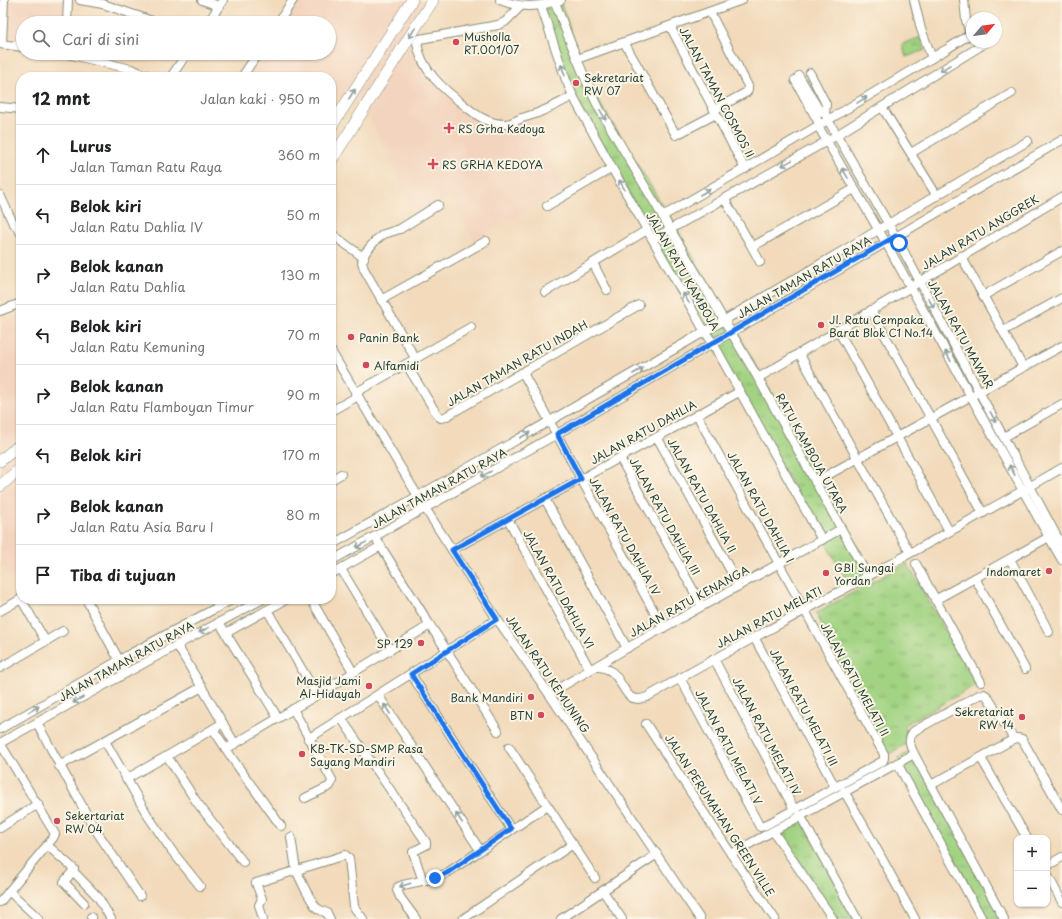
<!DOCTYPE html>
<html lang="id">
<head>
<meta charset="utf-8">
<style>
	body { margin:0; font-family:"Playpen Sans",sans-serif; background:#f6f6f6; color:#202124 }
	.controls { position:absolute; right:12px; bottom:12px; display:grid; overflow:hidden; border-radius:8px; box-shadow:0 1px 3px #0004 }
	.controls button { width:36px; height:36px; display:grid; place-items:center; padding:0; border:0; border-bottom:1px solid #e0e0e0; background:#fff; color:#202124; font:20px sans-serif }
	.compass { position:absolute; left:966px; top:12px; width:36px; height:36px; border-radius:50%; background:#fff; box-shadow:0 1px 3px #0004; rotate:61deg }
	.stop { position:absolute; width:12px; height:12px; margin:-9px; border:3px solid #1a73e8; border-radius:50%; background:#fff }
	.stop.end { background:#1a73e8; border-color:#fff; box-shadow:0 1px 4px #0008 }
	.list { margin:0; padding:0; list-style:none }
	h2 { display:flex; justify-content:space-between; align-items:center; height:52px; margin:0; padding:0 16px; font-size:17px }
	h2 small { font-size:13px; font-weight:400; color:#757577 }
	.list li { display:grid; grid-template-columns:26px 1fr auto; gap:12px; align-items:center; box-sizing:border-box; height:60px; padding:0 16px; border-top:1px solid #e0e0e0 }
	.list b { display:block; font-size:15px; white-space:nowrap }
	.list p { margin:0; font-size:13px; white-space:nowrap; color:#757577 }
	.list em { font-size:13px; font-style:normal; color:#757577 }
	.icon { flex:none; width:22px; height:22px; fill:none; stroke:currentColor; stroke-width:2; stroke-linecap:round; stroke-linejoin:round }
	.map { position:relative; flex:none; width:1062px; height:919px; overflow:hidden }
	.search { position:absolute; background:#fff; box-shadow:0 1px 3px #0004; left:16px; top:16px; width:320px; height:44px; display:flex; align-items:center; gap:10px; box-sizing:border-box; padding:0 14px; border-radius:22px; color:#757577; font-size:15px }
	.panel { position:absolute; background:#fff; box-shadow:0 1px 3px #0004; left:16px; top:72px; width:320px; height:532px; border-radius:16px }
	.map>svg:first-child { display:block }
	.built { fill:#f3d4be }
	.grass { fill:url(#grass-tufts); stroke:#60885b }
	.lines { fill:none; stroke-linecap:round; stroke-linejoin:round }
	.minor-casing { stroke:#888c78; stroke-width:10 }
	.major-casing { stroke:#888c78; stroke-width:12 }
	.minor { stroke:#fff; stroke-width:8 }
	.major { stroke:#fff; stroke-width:11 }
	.oneway { stroke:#8f9e9a }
	.route { stroke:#1a73e8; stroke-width:5 }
	.poi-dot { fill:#d1495b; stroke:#fcf5e5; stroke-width:1.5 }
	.labels { text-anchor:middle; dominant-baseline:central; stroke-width:4; stroke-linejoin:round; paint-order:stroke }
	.poi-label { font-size:11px; fill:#1f3d34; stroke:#fcf5e5; text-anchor:start }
	.street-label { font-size:11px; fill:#1f3d34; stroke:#fcf5e5 }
</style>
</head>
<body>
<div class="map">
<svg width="1062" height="919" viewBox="0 0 1062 919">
	<defs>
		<pattern id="grass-tufts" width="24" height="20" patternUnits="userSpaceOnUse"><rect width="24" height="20" fill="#a1d382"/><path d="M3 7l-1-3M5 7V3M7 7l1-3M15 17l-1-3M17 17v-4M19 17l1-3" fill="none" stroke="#83ac6b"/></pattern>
	</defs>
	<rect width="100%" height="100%" fill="#fcf5e5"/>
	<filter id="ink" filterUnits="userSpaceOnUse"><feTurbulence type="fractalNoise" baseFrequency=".025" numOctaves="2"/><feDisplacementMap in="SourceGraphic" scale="8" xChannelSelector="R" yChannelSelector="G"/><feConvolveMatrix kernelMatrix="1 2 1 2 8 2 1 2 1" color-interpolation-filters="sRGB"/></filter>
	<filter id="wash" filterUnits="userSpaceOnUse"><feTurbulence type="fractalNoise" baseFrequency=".012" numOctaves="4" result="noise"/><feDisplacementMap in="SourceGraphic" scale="16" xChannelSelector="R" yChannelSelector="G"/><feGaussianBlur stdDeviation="0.9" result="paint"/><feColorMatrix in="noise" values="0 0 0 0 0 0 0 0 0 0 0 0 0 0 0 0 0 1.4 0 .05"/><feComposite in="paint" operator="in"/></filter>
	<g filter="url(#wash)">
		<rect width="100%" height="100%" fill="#f2dabb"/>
		<g class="built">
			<polygon points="0,0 73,0 71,23 23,23 23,36 0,35"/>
			<polygon points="298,0 429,0 411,42 427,72 443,91 500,126 529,119 564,190 473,240 451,194 415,212 366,112 335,95 331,101 331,77 250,77 265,53 329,53 329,23 284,23"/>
			<polygon points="21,314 21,597 0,562 0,324"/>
		</g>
		<g class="grass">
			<polygon points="561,4 592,90 677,229 741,339 874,576 851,588 738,390 574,95 538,12"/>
			<polygon points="921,37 925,50 906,57 902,44"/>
			<polygon points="907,563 976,685 905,725 908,743 885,756 816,613"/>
			<polygon points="912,751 1002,919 988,919 898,758"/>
			<polygon points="801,818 856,919 834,919 776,832"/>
		</g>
	</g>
	<g filter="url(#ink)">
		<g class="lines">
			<g class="minor-casing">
				<g id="minor">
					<polyline points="80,0 103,4 158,23"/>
					<polyline points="202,0 219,6"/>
					<path d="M500,0c23,9 38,7 61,0"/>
					<polyline points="914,0 921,29 932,58"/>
					<polyline points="964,0 966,20 970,34"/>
					<path d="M555,2c14,37 27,73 45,108l158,268 110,199"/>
					<path d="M521,6l-16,16 -7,3 -78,14 -3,4c4,27 26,46 47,62 12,10 24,19 41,19 6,0 12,-4 17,-6 7,-2 14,-4 20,-7 11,-4 21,-10 31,-15"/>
					<polyline points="541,6 566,80 573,96 612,168 705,332 713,343 822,540"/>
					<polyline points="710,12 748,86 748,89 747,92 714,110"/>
					<polyline points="67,23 68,0"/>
					<polyline points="208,23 223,0"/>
					<polyline points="278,23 293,0"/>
					<polyline points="670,26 745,169"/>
					<polyline points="624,42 676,135 716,114"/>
					<polyline points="0,44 23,47"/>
					<polyline points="2,44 4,0"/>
					<polyline points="63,53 131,69 151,77"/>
					<polyline points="577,59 742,0"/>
					<polyline points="810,73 826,104 825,113 828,120 896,237 1062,546"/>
					<polyline points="799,76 819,110 821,113 825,113"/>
					<polyline points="171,77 187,53"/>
					<polyline points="242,77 258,53"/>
					<polyline points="795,80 820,125"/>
					<polyline points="0,107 21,109"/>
					<polyline points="882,107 937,196"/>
					<polyline points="818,126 885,241 1037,516 1062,560"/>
					<polyline points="911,153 1012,93"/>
					<polyline points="0,195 12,221 21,233"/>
					<polyline points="724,198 752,247 854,189"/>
					<polyline points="547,206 612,168"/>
					<polyline points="663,216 828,120 947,49 972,33"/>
					<polyline points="332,234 364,258"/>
					<polyline points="653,239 827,141 979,47 982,45 984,42"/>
					<polyline points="752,247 760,262"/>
					<polyline points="961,256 1023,367"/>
					<polyline points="593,263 607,290"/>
					<polyline points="545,292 647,230"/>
					<polyline points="983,296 1062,251"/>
					<polyline points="381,300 486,241"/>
					<polyline points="871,310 983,513"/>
					<polyline points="0,311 21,303"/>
					<polyline points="838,330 949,531"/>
					<polyline points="1003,331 1062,298"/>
					<polyline points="331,351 425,508 452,550 497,619 549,694 700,919"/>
					<polyline points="799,353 910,553"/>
					<polyline points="415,358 364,269 362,262 365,253 376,240 384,234 400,229 438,205"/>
					<polyline points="406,364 438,416 441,418 445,417 639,305"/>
					<polyline points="523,373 663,628"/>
					<polyline points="758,378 1062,197"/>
					<polyline points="355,393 471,327"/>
					<polyline points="331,411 358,396"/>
					<polyline points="657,437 739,586"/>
					<polyline points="1004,437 1062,404"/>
					<polyline points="620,458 702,606"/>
					<polyline points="331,480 341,474"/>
					<polyline points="815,482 1062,346"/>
					<polyline points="545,499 627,648"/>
					<polyline points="508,519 590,670"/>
					<polyline points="375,537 428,622 447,651 498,731"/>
					<path d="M331,545c234,-131 466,-266 697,-404"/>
					<polyline points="452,550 739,392"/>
					<polyline points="1010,559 1049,632"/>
					<polyline points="331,561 557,434 1062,140"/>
					<polyline points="916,564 981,682"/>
					<polyline points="341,569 390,650"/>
					<polyline points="331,574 381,546"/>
					<polyline points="975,578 1025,669"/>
					<polyline points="21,599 46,642"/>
					<polyline points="86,599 126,673"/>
					<polyline points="311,599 353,672"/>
					<polyline points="935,600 1049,537"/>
					<polyline points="267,610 317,695"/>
					<polyline points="0,611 21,599"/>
					<polyline points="219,622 278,718"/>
					<polyline points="226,633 287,599"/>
					<polyline points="754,637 835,787"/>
					<polyline points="177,645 235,744"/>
					<polyline points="714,659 794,809"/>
					<path d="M596,667c31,-1 22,42 51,30 57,-33 116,-64 175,-96 80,-43 161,-87 240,-133"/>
					<polyline points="0,668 63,631"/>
					<polyline points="411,674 511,829"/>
					<polyline points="680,678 760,827 764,826 883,761 884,758 884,754 697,415"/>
					<polyline points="549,694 627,648 841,529"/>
					<polyline points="378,695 480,850"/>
					<polyline points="293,709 332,780 331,784 330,786 305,798"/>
					<polyline points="341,718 426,842 426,845 414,851 413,852 423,881"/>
					<polyline points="37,723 93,826 140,896"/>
					<polyline points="646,724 731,854 775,919"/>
					<polyline points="0,729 130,654 233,599"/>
					<polyline points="213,729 236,764 281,826"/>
					<polyline points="308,739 497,619"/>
					<polyline points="105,741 148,816 172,851 200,886"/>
					<polyline points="0,743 177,645 263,599"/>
					<polyline points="509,747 595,878"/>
					<polyline points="226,749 317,695 430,625"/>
					<polyline points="167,756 196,801 243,862"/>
					<polyline points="981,758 1027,838"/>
					<polyline points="897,763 982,919"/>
					<polyline points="59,766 202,687"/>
					<polyline points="126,779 167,756 223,723"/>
					<polyline points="931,785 1014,739 1017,738 1022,739 1062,810"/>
					<polyline points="844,791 869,835 915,919"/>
					<polyline points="800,815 857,919"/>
					<polyline points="0,828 38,804"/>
					<polyline points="773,831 833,919"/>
					<polyline points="291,837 296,870 306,891 315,906 318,909 327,913 330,919"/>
					<polyline points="47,845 74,869 73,871 64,882 84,903"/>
					<polyline points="731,854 914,754"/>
					<polyline points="1047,866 1062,857"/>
					<polyline points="73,871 98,897 111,919"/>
					<polyline points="1047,874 1062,902"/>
					<polyline points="9,891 39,919"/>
					<polyline points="603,891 622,919"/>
					<polyline points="0,902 53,838 55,834 0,743"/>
					<polyline points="91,917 92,919"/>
					<polyline points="263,919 259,905 262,899 256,883 345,855 349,858 354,907 363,919"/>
					<polyline points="416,919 400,897 397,890 398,887 403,885 435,878 447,873 547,806"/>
					<polyline points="463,919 573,844"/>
					<polyline points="561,919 657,854"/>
					<path d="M1004,919l-90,-165c-4,-9 -7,-15 0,-23l65,-36 5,-1 3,2 27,43"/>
				</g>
			</g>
			<g class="major-casing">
				<g id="major">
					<polyline points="331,127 412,0"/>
					<polyline points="331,161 433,0"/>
					<polyline points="0,461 21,444"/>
					<polyline points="0,486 21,468"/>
				</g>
			</g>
			<use href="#minor" class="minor"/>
			<use href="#major" class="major"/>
		</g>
		<defs><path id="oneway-shaft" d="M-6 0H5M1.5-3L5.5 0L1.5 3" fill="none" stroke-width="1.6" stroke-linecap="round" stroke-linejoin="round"/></defs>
		<g class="oneway">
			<use href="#oneway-shaft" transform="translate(412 33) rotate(123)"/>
			<use href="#oneway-shaft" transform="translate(945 68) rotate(148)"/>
			<use href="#oneway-shaft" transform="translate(563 70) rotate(-109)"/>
			<use href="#oneway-shaft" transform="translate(352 94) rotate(-57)"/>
			<use href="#oneway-shaft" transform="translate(862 100) rotate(-31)"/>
			<use href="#oneway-shaft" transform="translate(603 115) rotate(60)"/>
			<use href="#oneway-shaft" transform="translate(787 163) rotate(151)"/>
			<use href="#oneway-shaft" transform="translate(845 173) rotate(-120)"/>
			<use href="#oneway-shaft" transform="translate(622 185) rotate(-120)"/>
			<use href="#oneway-shaft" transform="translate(705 192) rotate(-30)"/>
			<use href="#oneway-shaft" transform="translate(686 298) rotate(-120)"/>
			<use href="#oneway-shaft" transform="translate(931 303) rotate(61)"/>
			<use href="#oneway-shaft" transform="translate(948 356) rotate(-119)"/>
			<use href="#oneway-shaft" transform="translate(638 371) rotate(-30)"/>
			<use href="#oneway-shaft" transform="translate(993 417) rotate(62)"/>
			<use href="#oneway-shaft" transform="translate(525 435) rotate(-30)"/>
			<use href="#oneway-shaft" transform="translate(1012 470) rotate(-119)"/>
			<use href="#oneway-shaft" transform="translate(486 474) rotate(151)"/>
			<use href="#oneway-shaft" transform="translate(361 545) rotate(151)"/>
			<use href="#oneway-shaft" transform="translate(204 630) rotate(152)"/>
			<use href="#oneway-shaft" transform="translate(78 700) rotate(151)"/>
			<use href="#oneway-shaft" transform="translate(34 709) rotate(-30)"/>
			<use href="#oneway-shaft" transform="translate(387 709) rotate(-123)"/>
			<use href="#oneway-shaft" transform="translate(459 818) rotate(-123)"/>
			<use href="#oneway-shaft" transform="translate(405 885) rotate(163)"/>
		</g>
	</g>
	<g class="lines" filter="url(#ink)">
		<polyline class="route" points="435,878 447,873 511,829 411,674 497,619 452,550 581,479 557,434 896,236 899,243"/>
	</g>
	<g class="poi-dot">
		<circle cx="456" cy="42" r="4"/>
		<circle cx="576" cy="83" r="4"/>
		<path d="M447 122h4v4h4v4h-4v4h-4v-4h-4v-4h4z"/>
		<path d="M431 158h4v4h4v4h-4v4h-4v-4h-4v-4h4z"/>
		<circle cx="821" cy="325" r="4"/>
		<circle cx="351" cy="337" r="4"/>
		<circle cx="366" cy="365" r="4"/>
		<circle cx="1049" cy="571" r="4"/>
		<circle cx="826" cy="573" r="4"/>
		<circle cx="421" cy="643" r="4"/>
		<circle cx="369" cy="686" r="4"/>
		<circle cx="531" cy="697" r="4"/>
		<circle cx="541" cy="715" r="4"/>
		<circle cx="1022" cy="717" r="4"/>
		<circle cx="302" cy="754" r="4"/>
		<circle cx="57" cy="821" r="4"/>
	</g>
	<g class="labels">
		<g class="poi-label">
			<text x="464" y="36">Musholla<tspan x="464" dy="13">RT.001/07</tspan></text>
			<text x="584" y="77">Sekretariat<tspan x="584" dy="13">RW 07</tspan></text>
			<text x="458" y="128">RS Grha Kedoya</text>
			<text x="442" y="164">RS GRHA KEDOYA</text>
			<text x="829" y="319">Jl. Ratu Cempaka<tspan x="829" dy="13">Barat Blok C1 No.14</tspan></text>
			<text x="359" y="337">Panin Bank</text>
			<text x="374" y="365">Alfamidi</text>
			<text x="834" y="567">GBI Sungai<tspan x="834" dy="13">Yordan</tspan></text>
			<text x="1041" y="571" text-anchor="end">Indomaret</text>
			<text x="413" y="643" text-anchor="end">SP 129</text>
			<text x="361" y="680" text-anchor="end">Masjid Jami<tspan x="361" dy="13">Al-Hidayah</tspan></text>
			<text x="523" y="697" text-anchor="end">Bank Mandiri</text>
			<text x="1014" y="711" text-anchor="end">Sekretariat<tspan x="1014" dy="13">RW 14</tspan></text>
			<text x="533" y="715" text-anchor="end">BTN</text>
			<text x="310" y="748">KB-TK-SD-SMP Rasa<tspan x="310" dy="13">Sayang Mandiri</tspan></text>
			<text x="65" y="815">Sekertariat<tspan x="65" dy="13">RW 04</tspan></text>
		</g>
		<g class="street-label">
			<text transform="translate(717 92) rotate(62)">JALAN TAMAN COSMOS II</text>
			<text transform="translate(980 232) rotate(-31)">JALAN RATU ANGGREK</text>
			<text transform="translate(683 271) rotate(60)">JALAN RATU KAMBOJA</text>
			<text transform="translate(804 277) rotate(-30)">JALAN TAMAN RATU RAYA</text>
			<text transform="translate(961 334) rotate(61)">JALAN RATU MAWAR</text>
			<text transform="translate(517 363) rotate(-30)">JALAN TAMAN RATU INDAH</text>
			<text transform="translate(643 432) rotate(-29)">JALAN RATU DAHLIA</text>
			<text transform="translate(812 453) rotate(61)">RATU KAMBOJA UTARA</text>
			<text transform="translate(439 488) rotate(-29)">JALAN TAMAN RATU RAYA</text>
			<text transform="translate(702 495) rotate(61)">JALAN RATU DAHLIA II</text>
			<text transform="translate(761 507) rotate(61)">JALAN RATU DAHLIA I</text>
			<text transform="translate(665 516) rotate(61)">JALAN RATU DAHLIA III</text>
			<text transform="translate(625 536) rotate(61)">JALAN RATU DAHLIA IV</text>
			<text transform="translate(559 589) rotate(61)">JALAN RATU DAHLIA VI</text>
			<text transform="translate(689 601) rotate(-29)">JALAN RATU KENANGA</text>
			<text transform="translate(769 617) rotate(-28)">JALAN RATU MELATI</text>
			<text transform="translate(126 661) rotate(-29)">JALAN TAMAN RATU RAYA</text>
			<text transform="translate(548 674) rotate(56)">JALAN RATU KEMUNING</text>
			<text transform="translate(855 679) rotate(61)">JALAN RATU MELATI II</text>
			<text transform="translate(804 707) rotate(62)">JALAN RATU MELATI III</text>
			<text transform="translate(767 736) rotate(62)">JALAN RATU MELATI IV</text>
			<text transform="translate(729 747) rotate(62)">JALAN RATU MELATI V</text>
			<text transform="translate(720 815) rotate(57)">JALAN PERUMAHAN GREEN VILLE</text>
		</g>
	</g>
</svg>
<div class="controls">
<button>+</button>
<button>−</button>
</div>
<svg class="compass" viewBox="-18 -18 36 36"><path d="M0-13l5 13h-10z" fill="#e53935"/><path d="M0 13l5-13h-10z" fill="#757577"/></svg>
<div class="stop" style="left:899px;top:243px"></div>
<div class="stop end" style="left:435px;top:878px"></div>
<div class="search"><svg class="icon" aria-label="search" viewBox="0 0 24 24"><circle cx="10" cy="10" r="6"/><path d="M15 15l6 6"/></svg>Cari di sini</div>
<section class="panel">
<h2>12 mnt<small>Jalan kaki · 950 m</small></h2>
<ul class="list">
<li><svg class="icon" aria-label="ahead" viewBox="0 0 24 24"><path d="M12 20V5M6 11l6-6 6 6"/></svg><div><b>Lurus</b><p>Jalan Taman Ratu Raya</p></div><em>360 m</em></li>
<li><svg class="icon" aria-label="left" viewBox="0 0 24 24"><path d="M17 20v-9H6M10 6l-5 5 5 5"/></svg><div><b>Belok kiri</b><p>Jalan Ratu Dahlia IV</p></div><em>50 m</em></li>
<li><svg class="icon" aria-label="right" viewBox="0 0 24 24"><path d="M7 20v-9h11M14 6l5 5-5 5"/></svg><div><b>Belok kanan</b><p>Jalan Ratu Dahlia</p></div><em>130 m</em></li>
<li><svg class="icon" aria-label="left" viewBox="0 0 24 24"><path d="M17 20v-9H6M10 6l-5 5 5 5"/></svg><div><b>Belok kiri</b><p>Jalan Ratu Kemuning</p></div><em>70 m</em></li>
<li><svg class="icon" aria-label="right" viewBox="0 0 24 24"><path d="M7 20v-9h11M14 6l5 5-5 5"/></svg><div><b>Belok kanan</b><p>Jalan Ratu Flamboyan Timur</p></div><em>90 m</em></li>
<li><svg class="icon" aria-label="left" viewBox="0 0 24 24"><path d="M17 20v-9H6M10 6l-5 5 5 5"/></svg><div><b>Belok kiri</b></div><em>170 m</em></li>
<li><svg class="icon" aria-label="right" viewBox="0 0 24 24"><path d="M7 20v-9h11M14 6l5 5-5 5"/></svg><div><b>Belok kanan</b><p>Jalan Ratu Asia Baru I</p></div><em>80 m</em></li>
<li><svg class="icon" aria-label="arrive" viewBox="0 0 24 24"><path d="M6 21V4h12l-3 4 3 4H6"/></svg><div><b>Tiba di tujuan</b></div></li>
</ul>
</section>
</div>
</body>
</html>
